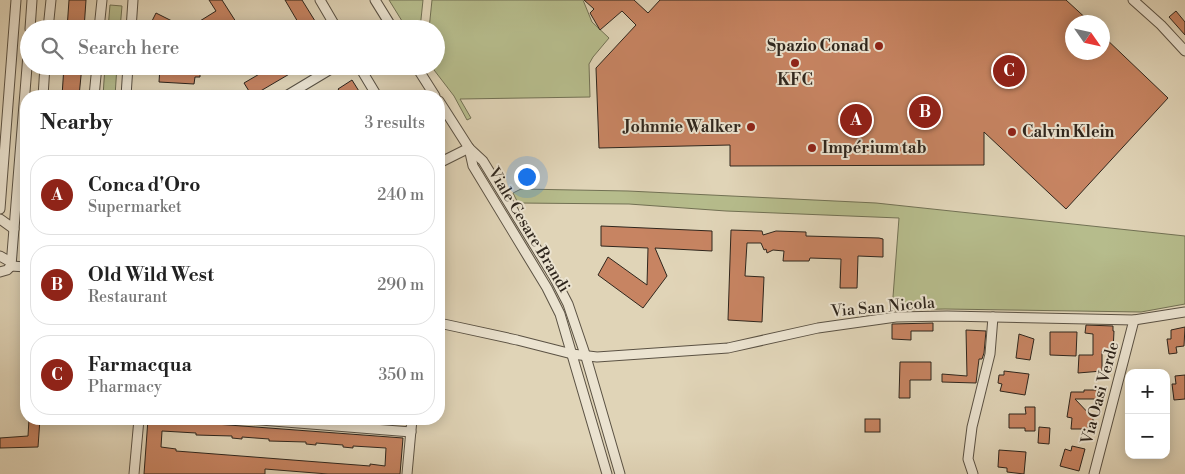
<!DOCTYPE html>
<html lang="en">
<head>
<meta charset="utf-8">
<style>
	body { margin:0; font-family:"Libre Bodoni",serif; background:#f6f6f6; color:#222 }
	.controls { position:absolute; right:15px; bottom:15px; display:grid; overflow:hidden; border-radius:10px; box-shadow:0 2px 12px #0003 }
	.controls button { width:45px; height:45px; display:grid; place-items:center; padding:0; border:0; border-bottom:1px solid #e0e0e0; background:#fff; color:#222; font:25px sans-serif }
	.compass { position:absolute; left:1065px; top:15px; width:45px; height:45px; border-radius:50%; background:#fff; box-shadow:0 2px 12px #0003; rotate:124deg }
	.you { position:absolute; left:526px; top:176px; width:18px; height:18px; margin:-12px; border:4px solid #fff; border-radius:50%; background:#1a73e8; box-shadow:0 0 0 8px #1a73e833 }
	.badge { display:grid; place-items:center; width:32px; height:32px; border-radius:50%; background:#8f2418; color:#fff; font-size:16px; font-weight:700 }
	.pin { position:absolute; translate:-50% -50%; border:2px solid #fff; box-shadow:0 1px 5px #0006 }
	.list { margin:0; padding:0; list-style:none }
	h2 { display:flex; justify-content:space-between; align-items:center; height:65px; margin:0; padding:0 20px; font-size:21px }
	h2 small { font-size:16px; font-weight:400; color:#767676 }
	.list li { display:grid; grid-template-columns:32px 1fr auto; gap:15px; align-items:center; box-sizing:border-box; height:80px; margin:0 10px 10px; padding:0 10px; border:1px solid #e0e0e0; border-radius:20px }
	.list b { display:block; font-size:19px; white-space:nowrap }
	.list p { margin:0; font-size:16px; white-space:nowrap; color:#767676 }
	.list em { font-size:16px; font-style:normal; color:#767676 }
	.icon { flex:none; width:28px; height:28px; fill:none; stroke:currentColor; stroke-width:2; stroke-linecap:round; stroke-linejoin:round }
	.map { position:relative; flex:none; width:1185px; height:474px; overflow:hidden }
	.search { position:absolute; background:#fff; box-shadow:0 2px 12px #0003; left:20px; top:20px; width:425px; height:55px; display:flex; align-items:center; gap:12px; box-sizing:border-box; padding:0 18px; border-radius:28px; color:#767676; font-size:19px }
	.panel { position:absolute; background:#fff; box-shadow:0 2px 12px #0003; left:20px; top:90px; width:425px; height:335px; border-radius:20px }
	.map>svg:first-child { display:block }
	.green { fill:#b6bc8c; stroke:#727154 }
	.building { fill:#c78462; stroke:#2f261d; fill-rule:evenodd }
	.lines { fill:none; stroke-linecap:round; stroke-linejoin:round }
	.street-casing { stroke:#5b5244; stroke-width:11 }
	.street { stroke:#ebe3d0; stroke-width:9 }
	.poi-dot { fill:#8f2418; stroke:#ebe3d0; stroke-width:2 }
	.labels { text-anchor:middle; dominant-baseline:central; stroke-width:4; stroke-linejoin:round; paint-order:stroke }
	.poi-label { font-size:16px; font-weight:bold; fill:#2f261d; stroke:#ebe3d0; text-anchor:end }
	.street-label { font-size:16px; fill:#2f261d; stroke:#ebe3d0 }
</style>
</head>
<body>
<div class="map">
<svg width="1185" height="474" viewBox="0 0 1185 474">
	<rect width="100%" height="100%" fill="#e0d4b7"/>
	<filter id="stains"><feTurbulence type="fractalNoise" baseFrequency=".004" numOctaves="4"/><feColorMatrix values="0 0 0 0 .2 0 0 0 0 .09 0 0 0 0 .02 0 0 0 .5 -.17"/></filter>
	<radialGradient id="worn" r=".72"><stop offset=".6" stop-color="#630" stop-opacity="0"/><stop offset="1" stop-color="#630" stop-opacity=".3"/></radialGradient>
	<g class="green">
		<polygon points="389,0 423,0 420,29 407,29"/>
		<polygon points="432,0 583,0 592,22 609,38 593,57 589,64 590,97 460,99 471,118 467,120 454,96 431,66 436,66 436,29 429,29"/>
		<polygon points="110,5 122,6 120,29 108,29"/>
		<polygon points="105,66 117,66 115,96 103,96"/>
		<polygon points="521,189 628,191 876,203 1185,236 1185,304 1141,312 945,309 892,310 899,218 726,211 629,204 518,203 513,193"/>
	</g>
	<g class="building">
		<polygon points="69,0 86,0 84,29 67,29"/>
		<polygon points="209,0 222,0 238,25 231,29 187,29 216,11"/>
		<polygon points="285,0 302,0 320,29 302,29"/>
		<polygon points="584,0 634,0 648,13 660,0 1066,0 1090,22 1072,22 1072,52 1102,52 1102,35 1168,98 1066,209 984,132 984,165 730,166 730,145 599,148 596,68 636,25 622,11 600,30 590,13 594,9"/>
		<polygon points="1176,11 1185,22 1185,35 1169,17"/>
		<polygon points="156,13 176,23 173,29 167,29 152,21"/>
		<polygon points="64,66 82,66 79,96 62,96"/>
		<polygon points="200,66 200,77 195,77 194,84 159,82 160,67"/>
		<polygon points="273,66 303,66 252,96 244,83"/>
		<polygon points="352,80 362,96 343,96 338,89"/>
		<polygon points="601,226 712,231 712,251 655,248 667,276 643,308 598,275 608,257 647,285 648,248 601,246"/>
		<polygon points="731,230 762,231 763,235 776,231 806,232 806,236 879,238 883,239 883,257 858,256 857,288 840,288 841,259 810,258 809,261 783,261 784,251 773,250 767,253 766,249 764,250 761,243 747,243 745,276 764,277 762,322 728,320"/>
		<polygon points="933,323 933,331 911,331 911,340 892,339 892,324"/>
		<polygon points="1086,325 1113,326 1113,331 1114,331 1113,351 1102,351 1102,371 1078,373 1079,355 1093,355 1093,334 1085,333"/>
		<polygon points="1185,327 1184,346 1176,347 1177,353 1169,354 1167,339 1171,339 1171,330"/>
		<polygon points="966,330 986,331 984,353 982,359 979,359 976,383 942,382 942,374 967,376"/>
		<polygon points="1050,332 1077,332 1076,356 1050,355"/>
		<polygon points="1019,334 1034,339 1030,360 1016,358"/>
		<polygon points="900,362 931,362 931,380 910,380 910,398 899,398"/>
		<polygon points="1004,371 1029,374 1025,395 1000,391 1002,384 998,383 999,375 1004,375"/>
		<polygon points="1185,375 1185,399 1174,400 1172,384 1176,384 1175,376"/>
		<polygon points="1084,390 1100,390 1100,399 1075,399 1093,418 1093,424 1088,423 1088,429 1071,429 1072,418 1067,417 1071,392 1084,392"/>
		<polygon points="1025,407 1035,407 1035,431 1025,431 1025,428 1009,428 1009,414 1026,414"/>
		<polygon points="29,419 40,419 38,447 0,448 0,438 28,436"/>
		<path d="M148,419l255,19 -3,36h-72l-63,-5v5h-121zM162,431l34,2v2l36,1v2l10,1v-2l27,2v2l37,1v2l10,1v-2l27,2v2l10,1v-2l33,2 -1,18 -15,-2v2l-194,-15v-2l-15,-2z"/>
		<rect x="865" y="419" width="15" height="13"/>
		<polygon points="1039,427 1050,428 1049,444 1038,443"/>
		<polygon points="1072,446 1085,449 1079,471 1060,466 1065,449 1071,451"/>
		<polygon points="999,450 1026,452 1024,474 1007,472 1007,468 998,467"/>
	</g>
	<g class="lines">
		<g class="street-casing">
			<g id="street">
				<polyline points="320,0 337,29"/>
				<polyline points="375,0 393,29"/>
				<polyline points="1133,0 1161,25 1185,51"/>
				<polyline points="30,29 32,0"/>
				<polyline points="48,29 51,0"/>
				<polyline points="99,29 102,0"/>
				<polyline points="131,29 133,0"/>
				<polyline points="359,66 377,96"/>
				<polyline points="416,66 435,96"/>
				<polyline points="43,96 45,66"/>
				<polyline points="94,96 97,66"/>
				<polyline points="126,96 128,66"/>
				<polyline points="286,96 336,66"/>
				<polyline points="439,101 469,148 483,161 554,277 568,304 586,357 620,474"/>
				<polyline points="469,148 473,166 547,288 560,314 607,474"/>
				<polyline points="439,163 469,148"/>
				<polyline points="0,209 16,0"/>
				<polyline points="0,219 14,229"/>
				<polyline points="0,256 9,261 11,265"/>
				<polyline points="11,266 29,42"/>
				<polyline points="11,266 26,267"/>
				<polyline points="0,272 7,270 11,266"/>
				<polyline points="439,323 517,340 572,354 597,357 728,348 818,328 896,317 947,316 1134,320 1185,312"/>
				<polyline points="248,419 411,432"/>
				<polyline points="134,474 139,419"/>
				<polyline points="407,474 412,419"/>
				<polyline points="973,474 968,459 972,427 990,354 993,317"/>
				<polyline points="1094,474 1134,320"/>
			</g>
		</g>
		<use href="#street" class="street"/>
	</g>
	<g class="poi-dot">
		<circle cx="879" cy="46" r="5"/>
		<circle cx="795" cy="63" r="5"/>
		<circle cx="751" cy="127" r="5"/>
		<circle cx="1012" cy="132" r="5"/>
		<circle cx="812" cy="148" r="5"/>
	</g>
	<g class="labels">
		<g class="poi-label">
			<text x="869" y="46">Spazio Conad</text>
			<text x="795" y="80" text-anchor="middle">KFC</text>
			<text x="741" y="127">Johnnie Walker</text>
			<text x="1022" y="132" text-anchor="start">Calvin Klein</text>
			<text x="822" y="148" text-anchor="start">Impérium tab</text>
		</g>
		<g class="street-label">
			<text transform="translate(529 230) rotate(59)">Viale Cesare Brandi</text>
			<text transform="translate(883 307) rotate(-5)">Via San Nicola</text>
			<text transform="translate(1100 393) rotate(-75)">Via Oasi Verde</text>
		</g>
	</g>
	<rect width="100%" height="100%" filter="url(#stains)"/>
	<rect width="100%" height="100%" fill="url(#worn)"/>
</svg>
<div class="controls">
<button>+</button>
<button>−</button>
</div>
<svg class="compass" viewBox="-18 -18 36 36"><path d="M0-13l5 13h-10z" fill="#e53935"/><path d="M0 13l5-13h-10z" fill="#767676"/></svg>
<div class="you"></div>
<div class="pin badge" style="left:856px;top:120px">A</div>
<div class="pin badge" style="left:925px;top:112px">B</div>
<div class="pin badge" style="left:1009px;top:71px">C</div>
<div class="search"><svg class="icon" aria-label="search" viewBox="0 0 24 24"><circle cx="10" cy="10" r="6"/><path d="M15 15l6 6"/></svg>Search here</div>
<section class="panel">
<h2>Nearby<small>3 results</small></h2>
<ul class="list">
<li><span class="badge">A</span><div><b>Conca d'Oro</b><p>Supermarket</p></div><em>240 m</em></li>
<li><span class="badge">B</span><div><b>Old Wild West</b><p>Restaurant</p></div><em>290 m</em></li>
<li><span class="badge">C</span><div><b>Farmacqua</b><p>Pharmacy</p></div><em>350 m</em></li>
</ul>
</section>
</div>
</body>
</html>
